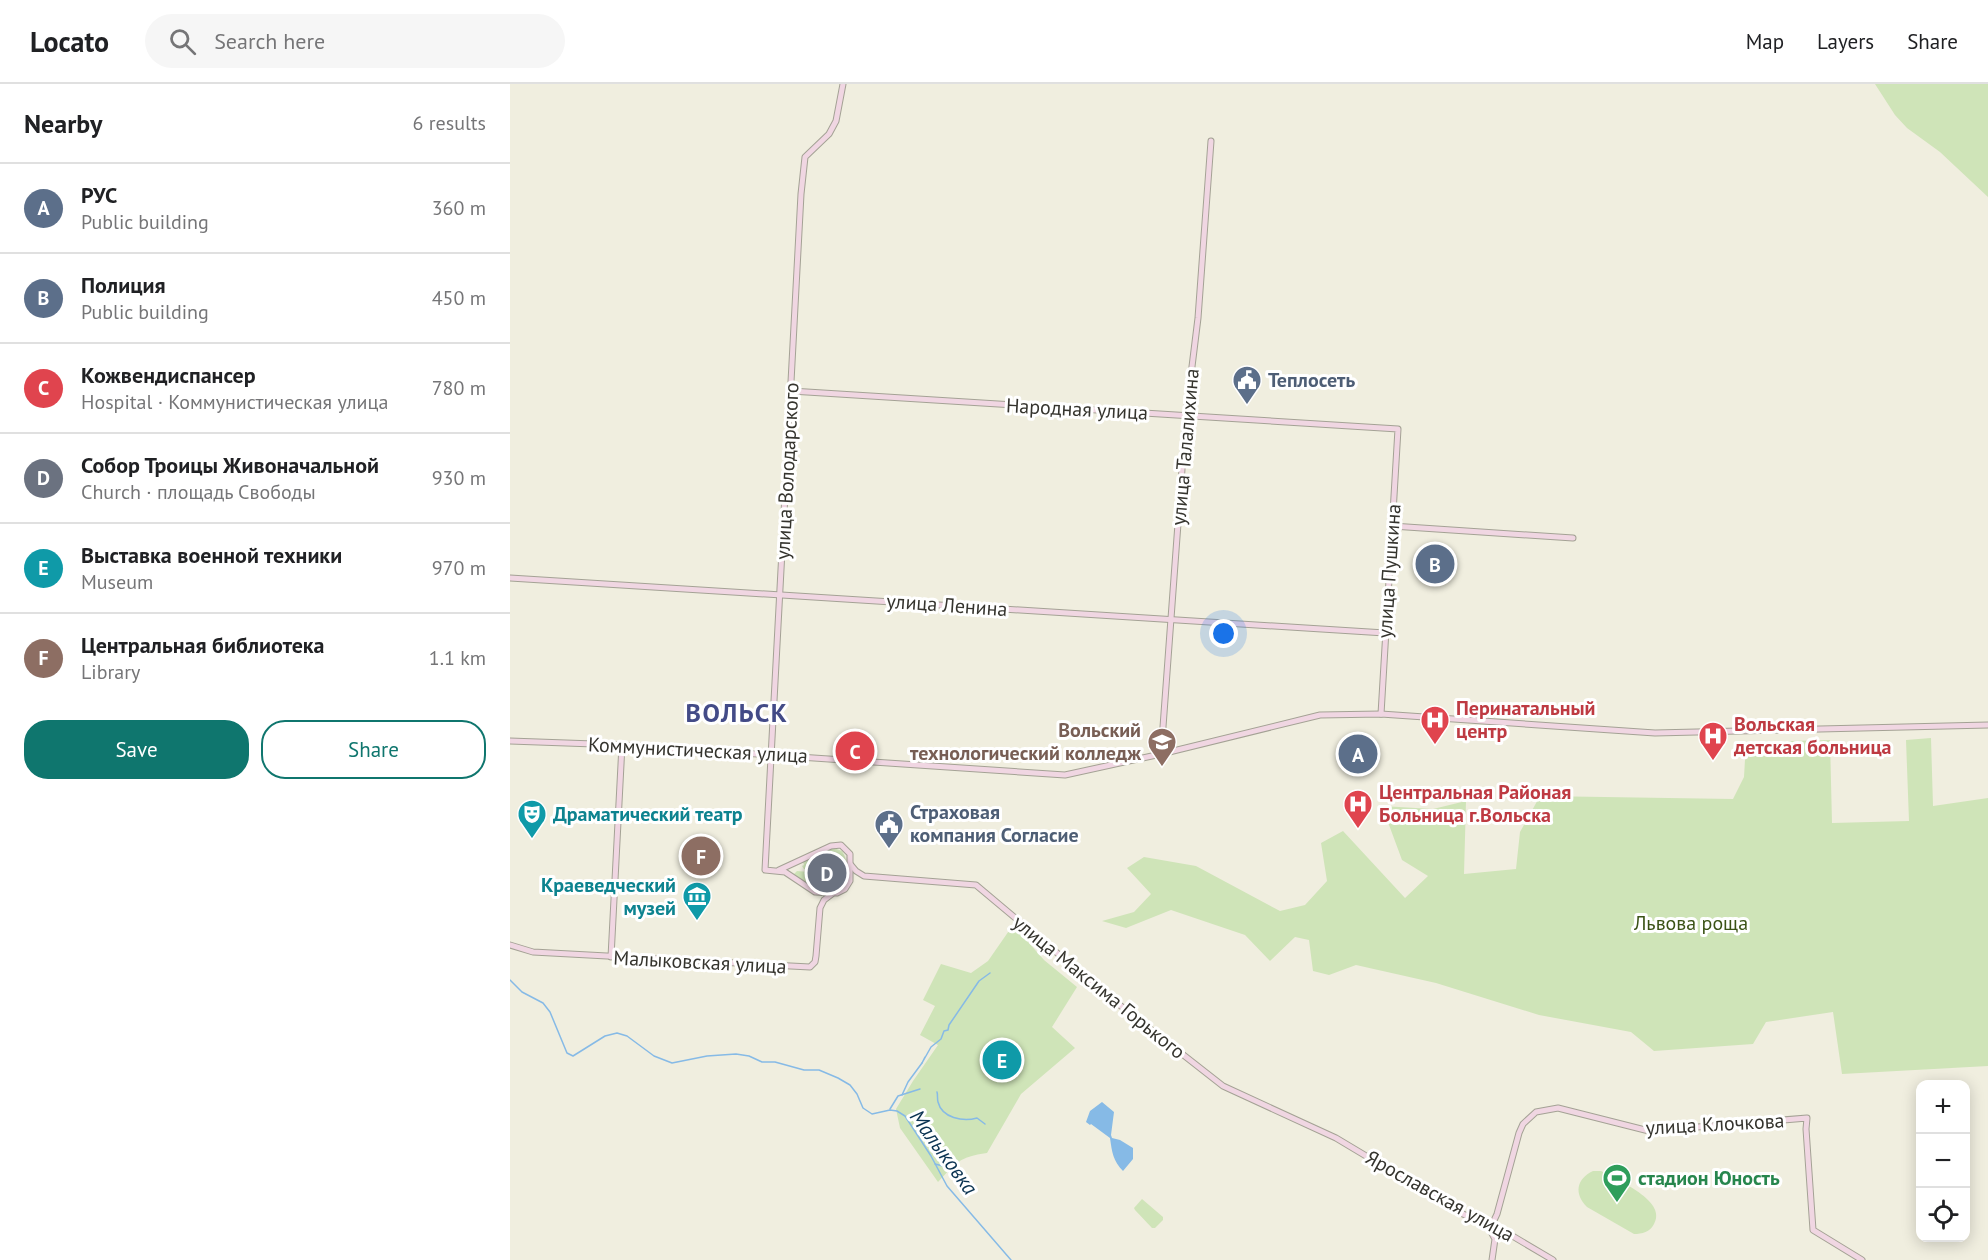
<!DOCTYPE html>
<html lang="en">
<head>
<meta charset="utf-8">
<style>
	body { margin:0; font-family:"PT Sans",sans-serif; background:#f6f6f6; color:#202124 }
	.controls { position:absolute; right:18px; bottom:18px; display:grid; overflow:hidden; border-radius:12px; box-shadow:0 3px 15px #0003 }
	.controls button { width:54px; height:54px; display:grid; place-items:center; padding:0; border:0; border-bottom:2px solid #e0e0e0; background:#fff; color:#202124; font:30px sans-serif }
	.you { position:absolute; left:714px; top:550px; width:21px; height:21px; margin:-15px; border:4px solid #fff; border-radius:50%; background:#1a73e8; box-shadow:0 0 0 9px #1a73e833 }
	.badge { display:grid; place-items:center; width:39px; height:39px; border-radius:50%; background:#0f766e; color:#fff; font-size:20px; font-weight:700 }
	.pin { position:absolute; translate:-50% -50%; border:3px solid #fff; box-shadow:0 2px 6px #0006 }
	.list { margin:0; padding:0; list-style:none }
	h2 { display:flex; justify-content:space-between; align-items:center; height:78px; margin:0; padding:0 24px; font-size:26px }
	h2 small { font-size:20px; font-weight:400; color:#757577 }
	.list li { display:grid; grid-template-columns:39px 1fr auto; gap:18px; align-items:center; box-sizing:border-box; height:90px; padding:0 24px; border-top:2px solid #e0e0e0 }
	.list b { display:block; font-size:22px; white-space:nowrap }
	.list p { margin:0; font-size:20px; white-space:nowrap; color:#757577 }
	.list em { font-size:20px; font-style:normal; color:#757577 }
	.actions { display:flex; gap:12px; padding:18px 24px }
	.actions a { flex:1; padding:14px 0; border:2px solid #0f766e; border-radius:24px; text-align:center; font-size:21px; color:#0f766e }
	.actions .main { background:#0f766e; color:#fff }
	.icon { flex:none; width:33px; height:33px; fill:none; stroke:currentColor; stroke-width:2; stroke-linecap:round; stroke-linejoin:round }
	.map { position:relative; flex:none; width:1478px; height:1176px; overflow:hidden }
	header { display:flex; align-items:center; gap:36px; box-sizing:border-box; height:84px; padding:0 30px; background:#fff; border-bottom:2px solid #e0e0e0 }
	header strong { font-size:28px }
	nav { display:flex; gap:33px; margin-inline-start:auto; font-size:21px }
	.search { width:420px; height:54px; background:#f6f6f6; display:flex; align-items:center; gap:15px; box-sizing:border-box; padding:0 21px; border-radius:33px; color:#757577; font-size:22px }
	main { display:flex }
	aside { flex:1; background:#fff }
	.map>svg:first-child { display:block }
	.green { fill:#cfe4b8 }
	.water { fill:#86bae6 }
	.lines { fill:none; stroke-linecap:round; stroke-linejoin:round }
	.stream { stroke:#86bae6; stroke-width:1.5 }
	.secondary-casing { stroke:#a4a295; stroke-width:7 }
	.secondary { stroke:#f0d6e2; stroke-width:5 }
	.labels { text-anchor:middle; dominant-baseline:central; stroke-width:6; stroke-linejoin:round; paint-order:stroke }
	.service-label { font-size:20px; font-weight:bold; fill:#4e5e75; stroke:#fff; text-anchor:start }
	.street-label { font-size:20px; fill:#35342e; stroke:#fff }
	.health-label { font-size:20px; font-weight:bold; fill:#be3a42; stroke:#fff; text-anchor:start }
	.education-label { font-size:20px; font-weight:bold; fill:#785e54; stroke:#fff; text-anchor:end }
	.culture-label { font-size:20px; font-weight:bold; fill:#0d838f; stroke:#fff; text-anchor:start }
	.park-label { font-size:20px; fill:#3a5215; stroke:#fff }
	.leisure-label { font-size:20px; font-weight:bold; fill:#27864d; stroke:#fff; text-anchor:start }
	.water-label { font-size:21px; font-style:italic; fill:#0b3351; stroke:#fff }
	.district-label { font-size:26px; font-weight:bold; letter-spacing:1.5px; fill:#434b87; stroke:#fff }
</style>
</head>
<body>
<header>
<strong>Locato</strong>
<div class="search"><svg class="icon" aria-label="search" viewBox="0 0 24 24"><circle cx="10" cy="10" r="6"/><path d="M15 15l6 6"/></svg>Search here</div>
<nav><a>Map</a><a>Layers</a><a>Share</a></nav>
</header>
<main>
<aside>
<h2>Nearby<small>6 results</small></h2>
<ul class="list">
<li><span class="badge" style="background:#5c6f8a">A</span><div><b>РУС</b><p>Public building</p></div><em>360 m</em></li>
<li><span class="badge" style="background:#5c6f8a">B</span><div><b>Полиция</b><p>Public building</p></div><em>450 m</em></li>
<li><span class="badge" style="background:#e0444e">C</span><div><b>Кожвендиспансер</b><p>Hospital · Коммунистическая улица</p></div><em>780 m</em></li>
<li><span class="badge" style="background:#6b7280">D</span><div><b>Собор Троицы Живоначальной</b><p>Church · площадь Свободы</p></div><em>930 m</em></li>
<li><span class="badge" style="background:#0f9aa8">E</span><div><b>Выставка военной техники</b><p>Museum</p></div><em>970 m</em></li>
<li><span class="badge" style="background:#8d6e63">F</span><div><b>Центральная библиотека</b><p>Library</p></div><em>1.1 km</em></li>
</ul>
<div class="actions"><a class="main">Save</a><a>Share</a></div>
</aside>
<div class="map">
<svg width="1478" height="1176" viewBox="0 0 1478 1176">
	<rect width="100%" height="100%" fill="#f0eedf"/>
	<g class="green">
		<polygon points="1365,0 1478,0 1478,113 1430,68 1397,44 1385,31"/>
		<polygon points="1421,654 1423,722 1478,714 1478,982 1332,990 1323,928 1256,938 1243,960 1144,967 1121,948 1029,931 926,899 846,881 819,891 803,887 799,856 785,853 760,877 735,851 661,826 616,844 592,837 624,828 641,810 617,784 634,773 686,782 770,827 795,821 817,797 811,759 833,747 895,814 918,792 892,776 872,722 923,725 956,717 954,790 1006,785 1010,748 1030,712 1223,715 1234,693 1236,658 1320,656 1322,739 1399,737 1396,656"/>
		<path d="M324,764l8,3c7,11 7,25 0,37 -19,9 -34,-3 -48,-14l3,-3 12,1v4l6,6 23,2 9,-10 -7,-11 -3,-1v-5l-2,2v3l-19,-1 -6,8h-6l-2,-3 2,-1 -1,-3z"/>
		<path d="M503,841l31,35 33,27 -25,40 23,21 -54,46 -34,59c-28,4 -30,9 -49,29l-38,-54 -4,-19 17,-28 25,-36 -18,-10 15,-29 -12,-6 18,-36 30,9 17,-12z"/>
		<path d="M1083,1087h8l6,3c16,9 60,28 47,50 -4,8 -12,10 -20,10l-47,-27c-13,-13 -11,-28 6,-36z"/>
		<polygon points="632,1115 653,1133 653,1136 645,1144 642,1144 625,1126 624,1124"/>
	</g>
	<path class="water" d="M592,1018l12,10 -3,23 1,3 8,2 13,8v11l-10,12c-10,-10 -11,-19 -13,-33l-19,-14 -1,1 -4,-3 4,-11z"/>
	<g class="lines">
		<g class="stream">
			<polyline points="0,896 12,908 33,919 40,928 57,969 63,972 95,952 107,949 117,952 144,972 162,979 197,972 226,970 239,972 252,978 265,978 294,986 309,986 328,994 340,1001 347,1010 353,1024 362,1030 380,1026 387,1027 395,1032 421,1072 437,1102 501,1176"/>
			<polyline points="415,973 412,979 421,963 431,955 434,947 438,946 439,941 469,897 480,889"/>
			<path d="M427,1008c1,3 0,7 1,10 4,16 25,20 39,16l8,6"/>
			<polyline points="392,1011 398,998 412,979"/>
			<polyline points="380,1025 388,1012 410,1005"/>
			<polyline points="425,1080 433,1082 441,1090"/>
			<polyline points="444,1093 454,1096"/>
		</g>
		<g class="secondary-casing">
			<g id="secondary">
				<polyline points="281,307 888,345 871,630"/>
				<polyline points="882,442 1063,454"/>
				<polyline points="0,494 875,549"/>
				<polyline points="0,657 112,661 555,691 651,670 810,631 871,630 1145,649 1478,641"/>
				<polyline points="651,670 676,331 688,234 701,57"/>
				<polyline points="341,781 346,787 354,792 466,801 602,915 713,1002 826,1054 953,1130 976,1141 989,1144 1043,1176"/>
				<polyline points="269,786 321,762 331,761 340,770 340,797 335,805 327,809 305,808 275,788 255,786 291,110 295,73 319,50 326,37 333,0"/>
				<polyline points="0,861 23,868 300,883 305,878 306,872 310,824 314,816 322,810"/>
				<polyline points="101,873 112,661"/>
				<polyline points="979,1144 985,1155 982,1176"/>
				<polyline points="980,1145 987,1130 1009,1049 1013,1040 1026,1028 1048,1024 1139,1047 1297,1034 1296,1045 1303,1146 1352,1176"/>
			</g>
		</g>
		<use href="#secondary" class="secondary"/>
	</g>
	<defs>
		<g id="civic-pin" transform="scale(1.5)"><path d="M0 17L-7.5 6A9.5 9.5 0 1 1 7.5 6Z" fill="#5c6f8a" stroke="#fff"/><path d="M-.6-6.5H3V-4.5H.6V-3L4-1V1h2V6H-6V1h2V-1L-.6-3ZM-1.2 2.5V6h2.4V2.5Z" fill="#fff"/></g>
		<g id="hospital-pin" transform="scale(1.5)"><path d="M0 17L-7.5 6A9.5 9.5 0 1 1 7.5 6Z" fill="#e0444e" stroke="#fff"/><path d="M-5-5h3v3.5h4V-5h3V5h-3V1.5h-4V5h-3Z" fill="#fff"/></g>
		<g id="university-pin" transform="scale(1.5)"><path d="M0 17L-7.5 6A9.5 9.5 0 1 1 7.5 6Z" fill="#8d6e63" stroke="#fff"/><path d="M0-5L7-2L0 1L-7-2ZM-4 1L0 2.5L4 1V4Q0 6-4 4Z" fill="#fff"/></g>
		<g id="theatre-pin" transform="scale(1.5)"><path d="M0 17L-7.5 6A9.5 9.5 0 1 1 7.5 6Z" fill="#0f9aa8" stroke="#fff"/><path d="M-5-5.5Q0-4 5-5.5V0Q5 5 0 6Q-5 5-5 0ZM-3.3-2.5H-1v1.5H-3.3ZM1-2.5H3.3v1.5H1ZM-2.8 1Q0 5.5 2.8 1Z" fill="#fff"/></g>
		<g id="museum-pin" transform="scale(1.5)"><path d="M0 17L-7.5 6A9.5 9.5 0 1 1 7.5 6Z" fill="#0f9aa8" stroke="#fff"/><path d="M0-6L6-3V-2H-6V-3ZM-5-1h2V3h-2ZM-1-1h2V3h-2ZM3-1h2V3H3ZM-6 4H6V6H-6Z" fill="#fff"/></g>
		<g id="stadium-pin" transform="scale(1.5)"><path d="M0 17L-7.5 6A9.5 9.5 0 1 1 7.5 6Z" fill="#2e9e5b" stroke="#fff"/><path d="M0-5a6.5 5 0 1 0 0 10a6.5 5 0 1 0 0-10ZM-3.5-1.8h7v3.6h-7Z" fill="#fff"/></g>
	</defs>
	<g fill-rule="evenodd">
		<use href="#civic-pin" x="737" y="296"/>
		<use href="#hospital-pin" x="925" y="636"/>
		<use href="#hospital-pin" x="1203" y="652"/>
		<use href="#university-pin" x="652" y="658"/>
		<use href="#hospital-pin" x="848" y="720"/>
		<use href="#theatre-pin" x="22" y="730"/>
		<use href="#civic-pin" x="379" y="740"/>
		<use href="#museum-pin" x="187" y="812"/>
		<use href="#stadium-pin" x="1107" y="1094"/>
	</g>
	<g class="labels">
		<g class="service-label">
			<text x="758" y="296">Теплосеть</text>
			<text x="400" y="728">Страховая<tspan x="400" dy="23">компания Согласие</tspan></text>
		</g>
		<g class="street-label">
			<text transform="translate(567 325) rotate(3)">Народная улица</text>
			<text transform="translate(675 363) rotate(-85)">улица Талалихина</text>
			<text transform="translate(277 387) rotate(-87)">улица Володарского</text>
			<text transform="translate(879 487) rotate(-86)">улица Пушкина</text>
			<text transform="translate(437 521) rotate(4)">улица Ленина</text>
			<text transform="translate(188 666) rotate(3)">Коммунистическая улица</text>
			<text transform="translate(190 878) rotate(3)">Малыковская улица</text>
			<text transform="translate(589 903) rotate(39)">улица Максима Горького</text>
			<text transform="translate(1205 1040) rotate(-3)">улица Клочкова</text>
			<text transform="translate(930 1112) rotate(29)">Ярославская улица</text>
		</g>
		<g class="health-label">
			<text x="946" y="624">Перинатальный<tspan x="946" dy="23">центр</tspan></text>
			<text x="1224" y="640">Вольская<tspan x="1224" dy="23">детская больница</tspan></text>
			<text x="869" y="708">Центральная Районая<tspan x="869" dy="23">Больница г.Вольска</tspan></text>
		</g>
		<g class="education-label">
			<text x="631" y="646">Вольский<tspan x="631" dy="23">технологический колледж</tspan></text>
		</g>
		<g class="culture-label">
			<text x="43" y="730">Драматический театр</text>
			<text x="166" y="801" text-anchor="end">Краеведческий<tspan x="166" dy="23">музей</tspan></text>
		</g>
		<g class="park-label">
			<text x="1181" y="839">Львова роща</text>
		</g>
		<g class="leisure-label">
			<text x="1128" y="1094">стадион Юность</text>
		</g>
		<g class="water-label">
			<text transform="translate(434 1068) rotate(54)">Малыковка</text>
		</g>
		<g class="district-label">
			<text x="227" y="628">ВОЛЬСК</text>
		</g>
	</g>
</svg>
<div class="controls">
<button>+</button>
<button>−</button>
<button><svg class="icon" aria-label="locate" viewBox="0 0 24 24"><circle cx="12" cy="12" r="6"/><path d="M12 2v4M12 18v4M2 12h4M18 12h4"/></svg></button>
</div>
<div class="you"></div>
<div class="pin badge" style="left:848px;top:670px;background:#5c6f8a">A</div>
<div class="pin badge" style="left:925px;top:480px;background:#5c6f8a">B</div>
<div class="pin badge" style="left:345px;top:667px;background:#e0444e">C</div>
<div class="pin badge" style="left:317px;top:789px;background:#6b7280">D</div>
<div class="pin badge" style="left:492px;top:976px;background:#0f9aa8">E</div>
<div class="pin badge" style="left:191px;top:772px;background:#8d6e63">F</div>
</div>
</main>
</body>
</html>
